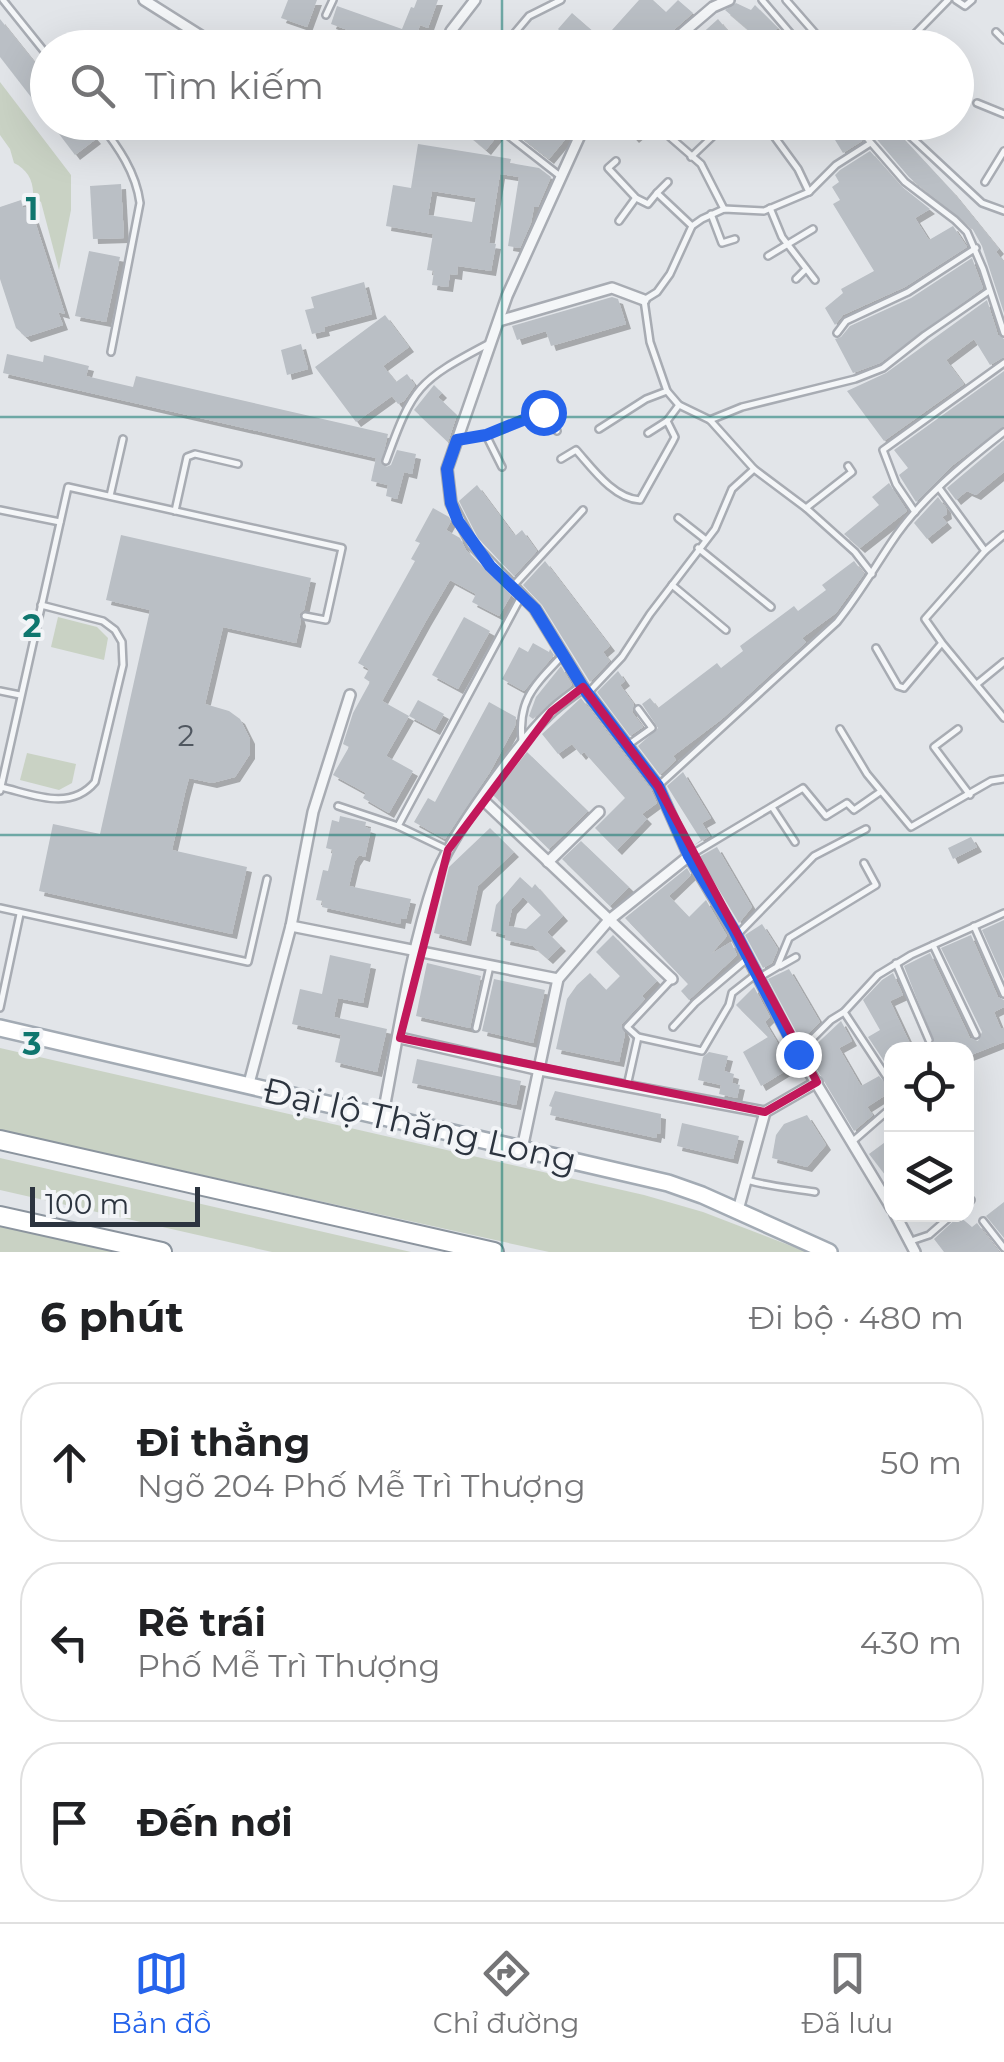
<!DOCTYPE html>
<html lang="vi">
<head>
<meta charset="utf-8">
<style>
	body { margin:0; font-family:Montserrat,sans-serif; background:#f2f2f2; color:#202124 }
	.controls { position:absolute; right:30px; bottom:30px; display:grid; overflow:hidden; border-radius:20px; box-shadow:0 10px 40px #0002 }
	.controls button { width:90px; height:90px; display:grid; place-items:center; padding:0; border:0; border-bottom:2px solid #e0e0e0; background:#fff; color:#202124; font:50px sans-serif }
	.scale { position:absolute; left:30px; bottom:25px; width:170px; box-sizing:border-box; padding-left:10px; border:5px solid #2c343f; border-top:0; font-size:28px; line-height:35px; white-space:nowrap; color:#2c343f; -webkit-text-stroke:8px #f2f4f7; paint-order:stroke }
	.stop { position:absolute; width:30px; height:30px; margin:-22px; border:8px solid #2563eb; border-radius:50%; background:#fff }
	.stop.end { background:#2563eb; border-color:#fff; box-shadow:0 2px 10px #0008 }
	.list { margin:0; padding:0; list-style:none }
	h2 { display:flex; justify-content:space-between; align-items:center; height:130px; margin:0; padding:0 40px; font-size:42px }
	h2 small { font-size:32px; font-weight:400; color:#757577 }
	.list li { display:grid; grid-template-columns:65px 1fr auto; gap:30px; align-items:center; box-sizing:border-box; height:160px; margin:0 20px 20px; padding:0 20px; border:2px solid #e0e0e0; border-radius:40px }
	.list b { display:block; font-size:38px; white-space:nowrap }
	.list p { margin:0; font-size:32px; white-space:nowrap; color:#757577 }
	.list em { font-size:32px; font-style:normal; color:#757577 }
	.icon { flex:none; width:55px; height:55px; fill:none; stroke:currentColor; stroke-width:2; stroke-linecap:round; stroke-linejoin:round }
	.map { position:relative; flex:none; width:1004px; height:1252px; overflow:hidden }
	.search { position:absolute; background:#fff; box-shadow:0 10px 40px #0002; left:30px; right:30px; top:30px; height:110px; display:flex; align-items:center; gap:25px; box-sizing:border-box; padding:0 35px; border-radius:55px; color:#757577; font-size:38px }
	.sheet { height:670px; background:#fff }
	nav { display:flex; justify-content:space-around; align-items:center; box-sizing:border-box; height:140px; border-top:2px solid #e0e0e0; background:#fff; font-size:28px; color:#757577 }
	nav a { display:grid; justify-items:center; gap:5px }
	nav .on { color:#2563eb }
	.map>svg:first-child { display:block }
	.green { fill:#c9d2c4 }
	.building { fill:#babfc5; fill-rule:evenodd; filter:url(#shadow) }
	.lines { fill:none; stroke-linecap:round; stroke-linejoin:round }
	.lane-casing { stroke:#a8acb3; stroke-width:10 }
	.street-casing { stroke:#a8acb3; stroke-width:14 }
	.primary-casing { stroke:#a3abb4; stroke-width:20 }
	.highway-casing { stroke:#8b949e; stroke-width:22 }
	.lane { stroke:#f4f6f8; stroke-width:5 }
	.street { stroke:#f4f6f8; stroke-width:9 }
	.primary { stroke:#fff; stroke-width:15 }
	.highway { stroke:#fff; stroke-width:18 }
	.route { stroke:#2563eb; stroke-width:12 }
	.marked { fill:none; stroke:#c2185b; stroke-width:8; stroke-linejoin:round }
	.grid { fill:none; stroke:#0f766e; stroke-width:2.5; stroke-opacity:0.55 }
	.labels { text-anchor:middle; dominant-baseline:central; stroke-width:8; stroke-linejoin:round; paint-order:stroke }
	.number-label { font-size:30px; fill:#505760 }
	.street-label { font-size:35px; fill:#2c343f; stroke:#f2f4f7 }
	.grid-label { font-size:32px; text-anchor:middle; font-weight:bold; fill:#0f766e; stroke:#f2f4f7; stroke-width:8; stroke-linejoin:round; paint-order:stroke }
</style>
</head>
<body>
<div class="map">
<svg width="1004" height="1252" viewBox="0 0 1004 1252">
	<defs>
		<filter id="shadow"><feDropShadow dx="5" dy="5" stdDeviation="0" flood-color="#0004"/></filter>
	</defs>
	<rect width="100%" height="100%" fill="#e2e5e9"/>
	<g class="green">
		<path d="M0,82l71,93v35l-12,60 -18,-68 -8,-6c1,-15 -6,-27 -19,-33l-4,-14 -10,-14z"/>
		<polygon points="58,617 97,627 108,638 104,660 51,647"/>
		<polygon points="27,753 76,764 72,783 59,790 20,780"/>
		<polygon points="0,1048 644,1195 703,1212 807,1252 549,1252 0,1130"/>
		<polygon points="0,1158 411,1252 272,1252 0,1190"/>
		<polygon points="0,1218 151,1252 0,1252"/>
	</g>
	<g class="building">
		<polygon points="288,0 317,0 307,27 281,18"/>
		<polygon points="417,0 438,0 428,28 420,25 412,48 398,48 331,24 337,6 402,29 411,7 414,8"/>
		<polygon points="639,0 653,0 666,12 678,0 693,13 667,36 665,33 652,48 577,48 558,29 572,13 603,40"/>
		<polygon points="736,3 751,10 755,5 778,28 760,40 725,10"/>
		<polygon points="0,19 48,79 48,119 0,57"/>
		<polygon points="718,19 737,42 731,48 686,48"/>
		<polygon points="50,122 82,122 96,139 75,155"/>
		<polygon points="453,122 485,122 498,135 486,150"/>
		<polygon points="502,122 565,122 573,130 549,159"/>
		<polygon points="602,122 653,122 634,138 622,125 612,133"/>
		<polygon points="830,122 847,122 862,141 843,153 832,135 836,132"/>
		<polygon points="862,122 888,122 952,191 999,249 996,252 1004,262 1004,313 982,246 972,228 909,177"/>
		<path d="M418,144l93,15 -1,4 29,5 12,9 -13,30h-4l-3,16 -11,25 -12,-2 11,-69 -19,-3 -11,69 7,1 -5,27 -33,-5 -1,9 -7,-1 -2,13 -16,-2 2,-14 -7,-1 6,-36 -47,-8 7,-41 18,3zM432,191l44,7 -4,24 -44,-7z"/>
		<polygon points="870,151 901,186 930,209 915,218 929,240 953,226 967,247 905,287 843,315 835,325 825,308 843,293 841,289 874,271 833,204 840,200 832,187 839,182 835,175 840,170"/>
		<polygon points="121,184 124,238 93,239 90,186"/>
		<polygon points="21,200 23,208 30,206 65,314 58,312 63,325 26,337 16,328 0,279 0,207"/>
		<polygon points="89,251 120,257 106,322 75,316"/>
		<polygon points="972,258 983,288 880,363 853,373 835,339 841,337 850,326 911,298"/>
		<polygon points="364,282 372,314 324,327 325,331 312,334 305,310 314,308 311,297"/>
		<polygon points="612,297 618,299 626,324 551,346 546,331 517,340 512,326"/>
		<polygon points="987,300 998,335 1004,339 1004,357 990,365 974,339 946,360 964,384 884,441 847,391 886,373"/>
		<polygon points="385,315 409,347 383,366 396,382 407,374 415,385 404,401 398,404 392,396 356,422 315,367"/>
		<polygon points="301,344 308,369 287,375 281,350"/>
		<polygon points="7,354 43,362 44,355 89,366 86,376 133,387 136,376 388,434 381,464 386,467 391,465 397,450 416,454 412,474 404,472 397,499 386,496 388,485 371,481 376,458 3,373"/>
		<polygon points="1004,371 1004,426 953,465 916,502 899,475 908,468 894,450"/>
		<polygon points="434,385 442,393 438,397 457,415 448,442 414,410"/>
		<polygon points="1004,440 1004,472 976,495 967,491 956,500 947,488"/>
		<polygon points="889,483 907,511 860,548 844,534 879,505 872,497"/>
		<polygon points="477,485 515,536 522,530 537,551 514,576 478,538 459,501"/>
		<polygon points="938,497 946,508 947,514 942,517 947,523 927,539 914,523"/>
		<polygon points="433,508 449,517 451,521 446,530 460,538 466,550 511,595 499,616 472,602 476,594 450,580 426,621 382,701 409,716 386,756 413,771 389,813 363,798 366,793 333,775 349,747 343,744 353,713 370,682 364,678 369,669 358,663 415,561 411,559 420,543 415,541"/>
		<polygon points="121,535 311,578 304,610 299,614 301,621 296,643 223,627 205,704 229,711 240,719 250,739 250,754 235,777 212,783 189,778 185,793 172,850 247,867 232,934 39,891 53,824 100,834 150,610 106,600"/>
		<polygon points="545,561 610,646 603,652 610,661 590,682 542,605 523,585"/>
		<polygon points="854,561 864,574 836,613 802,638 806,642 722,719 673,756 676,760 660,775 638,746 658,728 642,704 650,698 658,708 717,663 721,668 743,651 740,646 794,606 798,611 826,590 822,585"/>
		<polygon points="464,617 490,631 458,689 432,675"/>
		<polygon points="533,643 549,652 550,649 554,655 524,691 502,679 519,647 528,652"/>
		<polygon points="561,666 572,685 533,719 529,716 536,697"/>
		<polygon points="618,671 625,681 620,685 634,704 632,712 643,727 630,736 597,692"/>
		<polygon points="581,698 651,790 657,803 642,814 647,819 617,850 595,828 625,798 584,752 581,755 572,744 558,754 542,734"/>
		<polygon points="418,700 444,714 435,730 409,716"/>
		<polygon points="489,702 516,717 515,726 490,772 445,839 414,822 428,798 435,802"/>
		<polygon points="527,752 588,811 549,849 493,795"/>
		<polygon points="683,772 711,818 702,823 710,836 693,846 701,840 667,786"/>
		<polygon points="340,816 366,822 365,827 371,829 365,857 359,855 355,861 349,886 411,899 406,919 401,918 400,924 322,907 323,901 316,900 323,870 328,871 333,850 326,848 332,820 339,822"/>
		<polygon points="490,828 514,852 478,886 466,941 434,933 449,867"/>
		<polygon points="971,837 977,847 953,859 948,848"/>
		<polygon points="581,841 629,887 610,906 562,859"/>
		<polygon points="717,847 752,907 739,923 699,857"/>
		<polygon points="687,868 691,875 669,896 689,917 706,900 727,936 711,954 731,942 737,955 689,1000 681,991 688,984 625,918"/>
		<path d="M520,877l12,11 3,-4 28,32 -16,16 14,14 -13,13 -15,-13 -28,-6 1,-5 -15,-4 5,-26zM523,897l18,18 -15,14 -18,-3 4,-17z"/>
		<polygon points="1004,920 1004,979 982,930"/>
		<polygon points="762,924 778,949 772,963 763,968 745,935"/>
		<polygon points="613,935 657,981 642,996 645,999 621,1025 625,1034 619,1062 556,1049 567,999 577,985 590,973 606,990 620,976 596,952"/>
		<polygon points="971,935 998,997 1004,1000 1004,1007 994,1012 1001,1029 1004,1028 1004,1042 966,1057 966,1050 937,1050 904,966 930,953 970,1038 978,1041 982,1032 941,948"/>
		<polygon points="330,955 371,964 363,1003 338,998 334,1017 387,1029 377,1072 335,1062 341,1035 292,1024 300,989 322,994"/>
		<polygon points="427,963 481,976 470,1028 416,1016"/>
		<polygon points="789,969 820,1022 801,1041 768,979"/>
		<polygon points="893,973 903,995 890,1001 913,1050 892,1050 892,1073 868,1037 880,1030 863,1000 882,980"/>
		<polygon points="494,979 545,990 533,1043 482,1031"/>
		<polygon points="754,987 770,1017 765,1022 792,1067 761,1086 743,1052 768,1037 736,1005"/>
		<polygon points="841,1021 852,1041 839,1048 861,1086 879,1076 892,1091 867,1107 873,1115 854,1131 807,1053"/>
		<polygon points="709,1052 728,1056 724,1071 734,1074 732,1083 740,1085 737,1098 719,1094 721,1085 698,1080 703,1057"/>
		<polygon points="417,1059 521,1081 516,1105 412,1083"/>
		<polygon points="555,1091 661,1114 660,1134 657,1133 656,1138 550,1115 552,1107 549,1106"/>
		<polygon points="807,1115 826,1145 807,1167 772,1158 776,1135 784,1124"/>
		<polygon points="682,1123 739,1136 733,1159 677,1146"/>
		<polygon points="892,1137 892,1184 869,1154"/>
		<polygon points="1004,1202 1004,1238 986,1216"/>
		<polygon points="959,1216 972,1227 977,1223 999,1252 944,1252 934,1239"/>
	</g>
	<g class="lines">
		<g class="lane-casing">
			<g id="lane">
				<polyline points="3,0 48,56"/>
				<polyline points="762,0 803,48"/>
				<polyline points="786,0 828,48"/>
				<polyline points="956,0 965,6 972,0"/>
				<polyline points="326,15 333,0"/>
				<polyline points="451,31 474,48"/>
				<polyline points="996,32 1004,40"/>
				<polyline points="556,35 571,48"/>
				<polyline points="910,39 948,0"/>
				<polyline points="502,48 529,16 561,0"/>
				<polyline points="977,103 1004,114"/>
				<path d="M99,122c19,25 37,50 41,81l-29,149"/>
				<polyline points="491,122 560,176"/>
				<polyline points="853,122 905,182 955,220 967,232 983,269 1004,333"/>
				<polyline points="895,122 982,203 1004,211"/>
				<polyline points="768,128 798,169 809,192"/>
				<polyline points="670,137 701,164 724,209"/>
				<polyline points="869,144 836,165 809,192 764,211 724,209 702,219 692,226 670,274 657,292 644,300 650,342 667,391 679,405 710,420 754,469 806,508 855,552 872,574"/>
				<polyline points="691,157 712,137"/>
				<polyline points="616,161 608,168 636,198 648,204 657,193 692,226"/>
				<polyline points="985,182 1004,151"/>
				<polyline points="657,193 668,182"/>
				<polyline points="770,208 782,237 815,280"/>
				<polyline points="711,214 722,243 735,239"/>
				<polyline points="619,221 635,199"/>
				<polyline points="768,256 813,229"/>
				<polyline points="796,279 806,269"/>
				<polyline points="837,333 846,321 908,292 976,248"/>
				<polyline points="710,420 742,407 855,379 883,368 925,335 989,291"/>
				<polyline points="599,429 646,399 667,391"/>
				<polyline points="648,433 667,421"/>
				<polyline points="486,435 502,467"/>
				<polyline points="457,440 486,435 543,412 557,431"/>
				<path d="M561,459l15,-9c16,18 38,49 64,50l33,-59 2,-4 -8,-16 12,-16"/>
				<path d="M386,461c27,-75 32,-80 102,-117"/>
				<polyline points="939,488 985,551 925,619 942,643 1004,718"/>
				<polyline points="110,496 123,439"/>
				<polyline points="806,508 852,472 848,466"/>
				<polyline points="0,510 60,522"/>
				<polyline points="175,511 187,457 195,454 238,464"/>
				<polyline points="915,512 896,484 883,450 1004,363"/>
				<polyline points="678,518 706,540"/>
				<polyline points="698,548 771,607"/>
				<polyline points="985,551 1004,535"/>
				<polyline points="672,585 726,630"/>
				<polyline points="513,586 583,510"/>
				<polyline points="876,648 898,686 904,688 941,644"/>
				<polyline points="977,684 1004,662"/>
				<polyline points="0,691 20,695"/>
				<polyline points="588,693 622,657 650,614 715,529 732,489 754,469"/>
				<polyline points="840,729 867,774 911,827 991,781 1004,779"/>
				<polyline points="958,729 934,747 970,795"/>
				<path d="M522,741c-4,-42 12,-55 40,-85"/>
				<polyline points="628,745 652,728 638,709"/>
				<path d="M658,786l179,-164c21,-26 36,-52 54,-79 28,-43 72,-79 113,-111"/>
				<path d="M1,787c31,7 69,25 94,-5l28,-117 -1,-23 -7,-12 -12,-9 -62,-16"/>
				<polyline points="0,791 68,487 342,548 326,620 305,616"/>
				<polyline points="338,806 398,826 448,850"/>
				<polyline points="772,807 795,842"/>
				<polyline points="398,826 522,595"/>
				<polyline points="689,856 803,788 826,816 847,803 854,810 880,792"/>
				<polyline points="0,908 248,962 267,879"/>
				<polyline points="974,926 1004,994"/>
				<polyline points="738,934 814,856 866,829"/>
				<polyline points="933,945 976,1035"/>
				<polyline points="896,963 929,1040"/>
				<polyline points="780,966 796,957"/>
				<polyline points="760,977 777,967 789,938 876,885 864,863"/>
				<polyline points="671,980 627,1027 638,1037 702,1051 729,1005 732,993 755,975"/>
				<polyline points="0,1008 20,914"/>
				<polyline points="844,1012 892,1085"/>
				<polyline points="673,1027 695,1003 748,958"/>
				<polyline points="476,1028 490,966"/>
				<polyline points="799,1052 831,1020 844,1012 878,975 911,955 1004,913"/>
				<polyline points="627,1086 638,1037"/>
				<polyline points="853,1141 892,1107"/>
				<path d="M747,1180c23,7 44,8 68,12"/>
				<polyline points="966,1195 971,1200 966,1204"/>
				<polyline points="983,1221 1004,1248"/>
				<polyline points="914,1240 929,1235 953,1214"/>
			</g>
		</g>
		<g class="street-casing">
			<g id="street">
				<polyline points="144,0 201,36 235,48"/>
				<polyline points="451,31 475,0"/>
				<polyline points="665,48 713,7 729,0"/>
				<polyline points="586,122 507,296 447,469 451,503 472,544 535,609 583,687 658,786 689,856 734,931 798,1053 892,1209"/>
				<polyline points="499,321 612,288 644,300"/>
				<polyline points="482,799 672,979"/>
				<polyline points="548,862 599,812"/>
				<polyline points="291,926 558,979"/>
				<polyline points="400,1038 540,1070 765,1112 817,1082"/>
				<polyline points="248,1087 291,926 313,812 350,695"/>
				<path d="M382,1119c16,-80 27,-163 53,-240 13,-41 85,-138 118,-169 9,-8 20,-16 30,-23"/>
				<polyline points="522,1149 558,979 609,920 689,856"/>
				<polyline points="738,1210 765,1112"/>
				<polyline points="895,1214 915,1252"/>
			</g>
		</g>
		<g class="primary-casing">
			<polyline id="primary" points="0,1028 668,1183 702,1195 829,1252"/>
		</g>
		<g class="highway-casing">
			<g id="highway">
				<polyline points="0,1140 494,1252"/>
				<polyline points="0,1216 162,1252"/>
			</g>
		</g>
		<use href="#lane" class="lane"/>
		<use href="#street" class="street"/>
		<use href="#primary" class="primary"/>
		<use href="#highway" class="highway"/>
	</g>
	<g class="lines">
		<polyline class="route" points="543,412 486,435 457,440 447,469 451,503 458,521 490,566 535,609 582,686 658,786 689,856 734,930 798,1054"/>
	</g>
	<path class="marked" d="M583,687l75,99 159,296 -52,30 -365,-74 48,-188 103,-138z"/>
	<path class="grid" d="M502,0v48M502,122v1130M0,417h1004M0,835h1004"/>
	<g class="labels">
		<g class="number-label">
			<text x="186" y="735">2</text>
		</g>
		<g class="street-label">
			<text transform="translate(420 1125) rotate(13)">Đại lộ Thăng Long</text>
		</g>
	</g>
	<g class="grid-label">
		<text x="32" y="220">1</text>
		<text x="32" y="637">2</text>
		<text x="32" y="1055">3</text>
	</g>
</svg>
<div class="controls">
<button><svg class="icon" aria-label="locate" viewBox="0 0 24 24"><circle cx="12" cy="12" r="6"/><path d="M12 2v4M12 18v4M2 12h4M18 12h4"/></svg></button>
<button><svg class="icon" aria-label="layers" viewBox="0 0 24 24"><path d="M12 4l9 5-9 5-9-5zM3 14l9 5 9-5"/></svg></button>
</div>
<div class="scale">100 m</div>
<div class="stop" style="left:543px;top:412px"></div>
<div class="stop end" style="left:798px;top:1054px"></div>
<div class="search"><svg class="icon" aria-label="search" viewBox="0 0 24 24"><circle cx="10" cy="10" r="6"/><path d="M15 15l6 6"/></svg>Tìm kiếm</div>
</div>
<section class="sheet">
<h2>6 phút<small>Đi bộ · 480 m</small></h2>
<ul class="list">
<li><svg class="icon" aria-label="ahead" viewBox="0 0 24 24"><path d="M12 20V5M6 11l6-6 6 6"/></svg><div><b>Đi thẳng</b><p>Ngõ 204 Phố Mễ Trì Thượng</p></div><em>50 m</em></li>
<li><svg class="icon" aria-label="left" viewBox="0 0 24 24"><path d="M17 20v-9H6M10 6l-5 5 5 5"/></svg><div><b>Rẽ trái</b><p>Phố Mễ Trì Thượng</p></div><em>430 m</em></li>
<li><svg class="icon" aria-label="arrive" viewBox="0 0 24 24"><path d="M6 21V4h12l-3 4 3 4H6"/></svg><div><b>Đến nơi</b></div></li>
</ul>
</section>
<nav>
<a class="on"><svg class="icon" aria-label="map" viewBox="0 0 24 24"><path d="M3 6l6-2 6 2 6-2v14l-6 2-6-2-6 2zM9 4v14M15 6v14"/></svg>Bản đồ</a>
<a><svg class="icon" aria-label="directions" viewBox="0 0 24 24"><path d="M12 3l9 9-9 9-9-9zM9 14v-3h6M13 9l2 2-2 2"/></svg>Chỉ đường</a>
<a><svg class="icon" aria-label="saved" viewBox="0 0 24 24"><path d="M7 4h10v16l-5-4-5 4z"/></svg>Đã lưu</a>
</nav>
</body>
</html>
